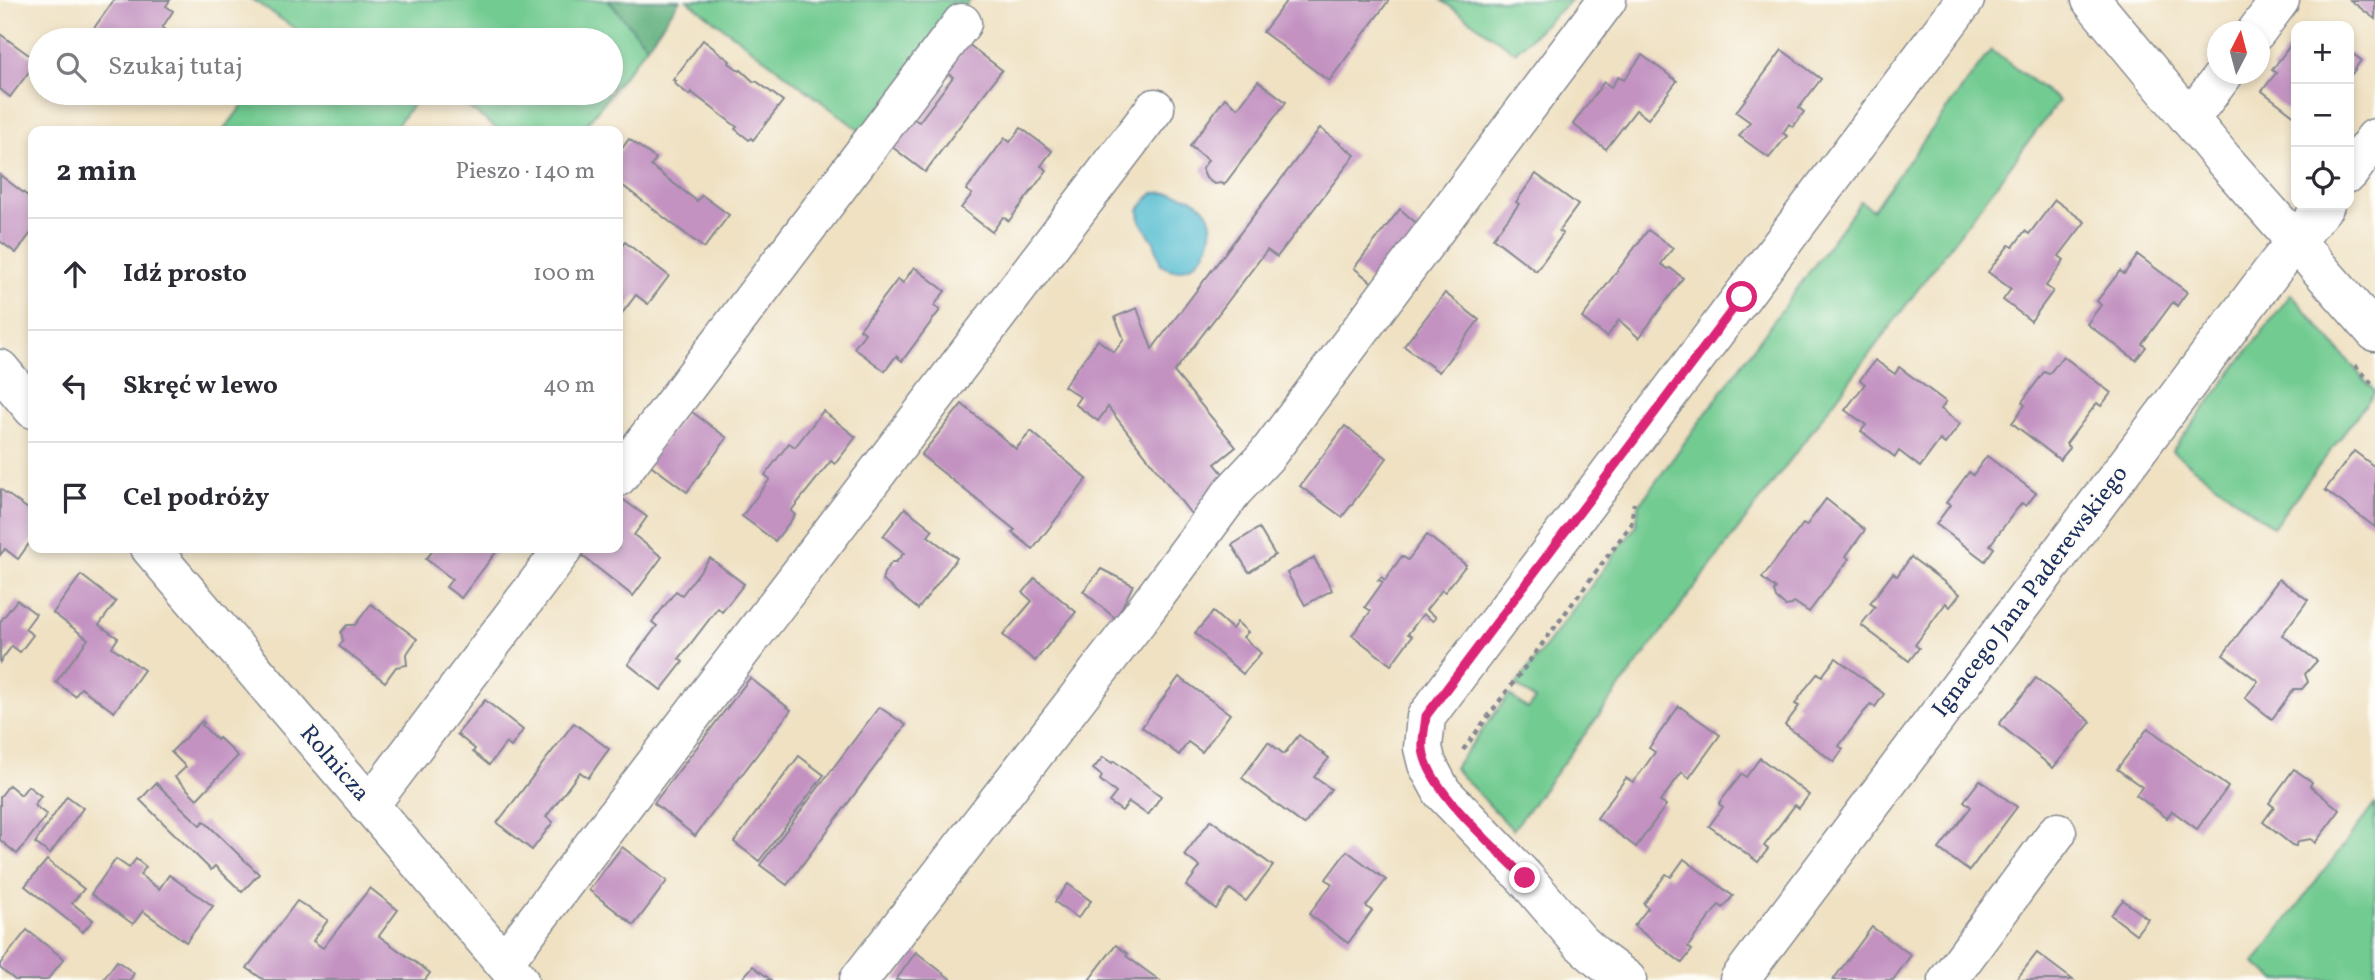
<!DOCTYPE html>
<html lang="pl">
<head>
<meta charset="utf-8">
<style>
	body { margin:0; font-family:Vollkorn,serif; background:#f7f7f7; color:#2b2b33 }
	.controls { position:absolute; right:21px; top:21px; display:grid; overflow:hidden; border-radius:14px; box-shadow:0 4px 10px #0003 }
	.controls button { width:63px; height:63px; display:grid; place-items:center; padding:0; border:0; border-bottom:2px solid #e1e1e2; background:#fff; color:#2b2b33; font:35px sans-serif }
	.compass { position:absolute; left:2207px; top:21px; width:63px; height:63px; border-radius:50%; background:#fff; box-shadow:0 4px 10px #0003; rotate:6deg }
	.stop { position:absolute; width:21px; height:21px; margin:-16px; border:5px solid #db2777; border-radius:50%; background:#fff }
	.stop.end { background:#db2777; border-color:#fff; box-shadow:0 2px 7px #0008 }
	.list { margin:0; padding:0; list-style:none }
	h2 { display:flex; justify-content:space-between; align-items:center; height:91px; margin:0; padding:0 28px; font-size:30px }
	h2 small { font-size:23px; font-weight:400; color:#7c7c81 }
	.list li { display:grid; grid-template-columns:46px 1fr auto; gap:21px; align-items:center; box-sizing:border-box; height:112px; padding:0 28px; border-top:2px solid #e1e1e2 }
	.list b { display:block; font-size:26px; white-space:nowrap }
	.list em { font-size:23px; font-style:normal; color:#7c7c81 }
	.icon { flex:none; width:38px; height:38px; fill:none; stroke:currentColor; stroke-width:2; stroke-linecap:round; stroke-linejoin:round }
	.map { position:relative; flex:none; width:2375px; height:980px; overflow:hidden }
	.search { position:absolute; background:#fff; box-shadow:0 4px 10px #0003; left:28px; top:28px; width:595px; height:77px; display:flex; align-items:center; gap:18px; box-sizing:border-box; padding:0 24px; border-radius:38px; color:#7c7c81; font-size:26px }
	.panel { position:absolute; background:#fff; box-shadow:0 4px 10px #0003; left:28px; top:126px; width:595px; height:427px; border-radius:14px }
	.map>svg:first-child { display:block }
	.green { fill:#72cb91; stroke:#467d78; stroke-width:2 }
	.forest { fill:#5daf7b; stroke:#3c6f6c; stroke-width:2 }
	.water { fill:#53bcd0; stroke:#377697; stroke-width:2 }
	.building { fill:#c392c1 }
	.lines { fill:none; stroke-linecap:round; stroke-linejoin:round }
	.minor-casing { stroke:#858890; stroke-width:41 }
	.path { stroke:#858890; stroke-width:4.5; stroke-dasharray:5 5; stroke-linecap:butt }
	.minor { stroke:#fff; stroke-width:38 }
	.route { stroke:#db2777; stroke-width:9 }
	.labels { text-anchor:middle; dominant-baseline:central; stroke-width:5; stroke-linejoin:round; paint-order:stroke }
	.street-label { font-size:24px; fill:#1b2f5e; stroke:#fdfcf7 }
</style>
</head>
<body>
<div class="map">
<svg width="2375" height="980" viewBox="0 0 2375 980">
	<rect width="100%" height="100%" fill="#fdfcf7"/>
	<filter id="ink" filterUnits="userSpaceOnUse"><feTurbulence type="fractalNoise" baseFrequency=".0143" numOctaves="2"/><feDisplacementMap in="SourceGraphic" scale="14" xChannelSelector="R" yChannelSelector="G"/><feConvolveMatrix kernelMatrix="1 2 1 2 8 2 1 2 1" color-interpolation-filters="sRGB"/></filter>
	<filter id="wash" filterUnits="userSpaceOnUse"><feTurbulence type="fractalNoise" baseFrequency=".00686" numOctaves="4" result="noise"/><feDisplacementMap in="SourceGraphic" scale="28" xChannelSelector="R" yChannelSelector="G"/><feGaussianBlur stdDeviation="1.57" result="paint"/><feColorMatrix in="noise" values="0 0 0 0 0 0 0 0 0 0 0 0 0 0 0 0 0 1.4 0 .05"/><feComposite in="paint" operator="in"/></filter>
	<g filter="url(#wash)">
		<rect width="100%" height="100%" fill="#efe1c2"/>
		<g class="green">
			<polygon points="253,0 608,0 647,46 611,92 611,40 294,40 300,32"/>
			<polygon points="687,0 970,0 867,136"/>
			<polygon points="1441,0 1571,0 1515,52"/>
			<polygon points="1991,50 2059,101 1513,830 1454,768 1509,695 1528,709 1535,700 1516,685 1636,526 1639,505 1861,201 1872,210"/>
			<polygon points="252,93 422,93 392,131 223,131"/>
			<polygon points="449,93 611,93 581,131 500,131"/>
			<polygon points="2291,294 2375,392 2273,527 2172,451"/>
			<polygon points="2375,804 2375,980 2276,980 2254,963"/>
		</g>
		<polygon class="forest" points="608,0 680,0 647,46"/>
		<path class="water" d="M1153,193c100,-5 50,101 8,72l-7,-23 -14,-21 -1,-12z"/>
		<g id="blocks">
			<g class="building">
				<polygon points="114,0 170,0 166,6 173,11 162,28 165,29 164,40 105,40 92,31"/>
				<polygon points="1287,0 1389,0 1329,81 1263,32"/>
				<polygon points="2350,0 2375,0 2375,19"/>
				<polygon points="0,34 37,61 10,97 0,89"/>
				<polygon points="2295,39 2296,40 2296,117 2262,91 2276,73 2272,70"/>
				<polygon points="703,40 730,61 729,63 740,71 741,70 754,82 756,81 783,101 753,140 751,138 749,140 735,129 737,127 691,92 689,95 674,83 676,81 673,80"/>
				<polygon points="968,44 1002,70 925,172 891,146 912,118 919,122 953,77 946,72"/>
				<polygon points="1782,50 1821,79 1799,108 1804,112 1793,127 1789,124 1783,133 1787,136 1769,158 1739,136 1750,122 1736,112"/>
				<polygon points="2349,51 2361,60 2352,74 2349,71"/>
				<polygon points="1642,55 1677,81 1648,119 1636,110 1606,149 1573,124 1604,82 1611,87 1618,77 1624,80"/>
				<polygon points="1258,81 1286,102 1224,185 1222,183 1214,184 1206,178 1202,169 1208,160 1190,146 1225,98 1238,108"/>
				<polygon points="1021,128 1052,151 1041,166 1047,170 1009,221 1003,217 992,232 961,208 972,194 966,190 1005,138 1010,142"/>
				<polygon points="1320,128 1355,155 1277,257 1267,250 1174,372 1236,447 1215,464 1229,481 1191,514 1108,407 1098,421 1075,404 1080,397 1064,386 1098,340 1114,352 1124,339 1115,317 1137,308 1152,349"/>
				<polygon points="629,139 656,159 651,166 697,201 702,195 729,215 704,248 618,182 618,154"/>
				<polygon points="1536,174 1578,205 1559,231 1563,234 1536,271 1493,238 1519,204 1516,202"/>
				<polygon points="0,175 33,200 33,230 16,253 0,241"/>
				<polygon points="2055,200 2085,222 2059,256 2064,260 2046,286 2053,291 2031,321 2003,300 2011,289 1988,272 2009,245 2013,247 2025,231 2029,234"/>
				<polygon points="1400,209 1422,228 1378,287 1354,268"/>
				<polygon points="1648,230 1673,248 1661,264 1668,269 1670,268 1683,278 1639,338 1619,320 1607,337 1582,318"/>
				<polygon points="625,242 669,276 648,304 636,295 620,316 618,315 618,251"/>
				<polygon points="2138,255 2187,292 2177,306 2173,302 2142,344 2146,347 2136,360 2087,324 2101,305 2097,301 2120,271 2124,274"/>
				<polygon points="914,267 945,291 934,306 940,310 902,361 896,356 885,371 854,348 865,333 860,329 898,279 903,283"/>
				<polygon points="1445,293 1479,320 1439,372 1404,346"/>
				<polygon points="2063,356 2111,393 2101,406 2097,403 2081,424 2066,444 2070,448 2060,460 2012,423 2025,405 2022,402 2044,372 2049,374"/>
				<polygon points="1875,360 1895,374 1899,367 1946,402 1941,409 1960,424 1945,444 1940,440 1920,467 1899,451 1895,457 1861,431 1866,425 1845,410 1865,384 1860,380"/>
				<polygon points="962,404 1016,449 1031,431 1087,479 1033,549 1012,532 1015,530 921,455"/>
				<polygon points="688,409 727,438 687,492 648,463"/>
				<polygon points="823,411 856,437 835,464 831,461 791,511 795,515 775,541 742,516 770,479 765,475 789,443 795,447"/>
				<polygon points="1345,426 1387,458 1342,517 1300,486"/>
				<polygon points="2354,451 2375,467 2375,527 2325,490"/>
				<polygon points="1987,456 2036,493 2026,506 2022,503 2016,510 1990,545 1994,548 1985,561 1936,524 1950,505 1946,503 1969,472 1973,475"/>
				<polygon points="0,489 31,511 33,507 33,538 18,559 5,549 0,555"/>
				<polygon points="621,498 647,517 634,535 662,557 633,596 580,554 585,548 618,548 618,503"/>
				<polygon points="1826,499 1865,530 1846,556 1849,559 1809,612 1794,602 1792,605 1785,606 1776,598 1774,591 1776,589 1762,578 1803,524 1806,526"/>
				<polygon points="905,508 933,530 928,536 957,558 918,609 882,580 884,573 892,562 896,562 904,553 883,536"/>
				<polygon points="1259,528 1275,555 1249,572 1232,545"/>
				<polygon points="1427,535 1466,565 1445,592 1442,590 1426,610 1436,617 1433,621 1423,614 1408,634 1412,636 1391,665 1352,635 1371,611 1365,607 1383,582 1378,580 1381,577 1385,580 1402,556 1408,560"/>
				<polygon points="435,548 499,548 461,598 446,587 452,579 426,559"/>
				<polygon points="1911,557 1960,594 1950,607 1946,603 1940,611 1915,645 1919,648 1909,661 1861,625 1875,607 1870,603 1893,573 1897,576"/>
				<polygon points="710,558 744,584 722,612 718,608 679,659 683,662 661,690 628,664 657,626 652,622 676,591 682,595"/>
				<polygon points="1314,558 1332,590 1305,605 1287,573"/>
				<polygon points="1101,569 1133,585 1116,619 1083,591"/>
				<polygon points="81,575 116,602 99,625 118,638 112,647 144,670 114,712 81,688 75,696 56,682 88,639 53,613"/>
				<polygon points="1035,578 1076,612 1035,661 1003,635 1032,601 1023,593"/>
				<polygon points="2279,579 2308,600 2282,635 2317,661 2305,674 2308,682 2302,689 2294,689 2272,719 2245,698 2258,681 2223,655"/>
				<polygon points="17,600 36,614 25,629 33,635 20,652 12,646 0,662 0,622"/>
				<polygon points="371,604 417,639 406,655 407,665 396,667 385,682 339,646 343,641 341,632 347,625 355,625"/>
				<polygon points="1213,612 1232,629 1237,622 1248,632 1243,637 1261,653 1243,674 1195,633"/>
				<polygon points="1836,658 1884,694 1875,707 1871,704 1864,712 1839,746 1843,749 1834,762 1785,725 1799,706 1795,704 1806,688 1818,673 1822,676"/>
				<polygon points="1179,677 1230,714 1202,752 1188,742 1179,755 1142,727"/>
				<polygon points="750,678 791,710 695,836 654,803"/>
				<polygon points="2036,678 2091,722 2053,768 1999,724"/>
				<polygon points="485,700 523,730 511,747 506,743 489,765 473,752 475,749 457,734"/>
				<polygon points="1679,706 1720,735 1689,778 1682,772 1660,802 1666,805 1636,847 1597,818 1626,778 1633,782 1644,768 1655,752 1649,748"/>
				<polygon points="879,707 906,725 787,885 760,865"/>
				<polygon points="202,721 204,723 202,725 217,740 219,738 238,756 197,799 175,777 186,767 171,752"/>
				<polygon points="574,723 609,749 588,778 580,772 546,817 553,822 532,850 497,823"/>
				<polygon points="2148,728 2228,787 2197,829 2172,811 2167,818 2151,806 2136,795 2142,787 2117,769"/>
				<polygon points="1299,735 1329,758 1314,777 1331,789 1304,825 1242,778 1268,742 1284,754"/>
				<polygon points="799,756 824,775 759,861 734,842"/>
				<polygon points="1103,757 1112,763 1114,761 1161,796 1148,815 1129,802 1122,811 1109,802 1116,793 1100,780 1102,776 1093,769"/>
				<polygon points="1760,758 1809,795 1799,808 1795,805 1764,846 1768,849 1758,862 1709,826 1723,807 1719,804 1730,789 1742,774 1746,777"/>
				<polygon points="2294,769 2312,782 2310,786 2340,810 2315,843 2311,839 2299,841 2296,846 2292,845 2263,822 2274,807 2269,803"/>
				<polygon points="1980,780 2017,807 1969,871 1939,849 1971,807 1964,801"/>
				<polygon points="156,783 200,825 204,821 259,874 242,892 215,866 211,870 140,800"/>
				<polygon points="9,785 21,795 28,786 41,796 34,805 47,815 17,854 0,840 0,797"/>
				<polygon points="67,796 83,808 50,854 35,843"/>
				<polygon points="1211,820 1273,866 1246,901 1230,889 1216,909 1186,886 1200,867 1184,855"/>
				<polygon points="622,847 667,881 634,925 589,890"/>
				<polygon points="1347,851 1386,880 1366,906 1372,911 1348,943 1309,914 1332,884 1326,879"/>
				<polygon points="116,859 129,868 136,859 146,867 140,875 159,889 169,875 213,906 186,942 143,911 133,924 91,894"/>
				<polygon points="1684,859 1733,896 1723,908 1719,905 1694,938 1688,947 1692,950 1682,963 1634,926 1648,908 1644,904 1654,890 1666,874 1671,877"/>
				<polygon points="47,860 84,889 72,903 93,920 83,932 25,886"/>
				<polygon points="1068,884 1091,901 1078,918 1055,902"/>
				<polygon points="370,888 398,910 379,936 430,973 425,980 264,980 247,968 297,901 328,920 313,941 323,948"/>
				<polygon points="2123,900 2148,919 2136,934 2111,915"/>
				<polygon points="1872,927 1911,955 1893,980 1833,980"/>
				<polygon points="27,930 64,959 47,980 15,980 0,968 0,964"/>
				<polygon points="1116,945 1128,954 1126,956 1159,980 1089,980"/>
				<polygon points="916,952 952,980 896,980"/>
				<polygon points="2037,953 2073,980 2016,980"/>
				<polygon points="117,961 134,973 130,980 103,980"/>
				<polygon points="753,966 771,980 741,980"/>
			</g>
		</g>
	</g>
	<g filter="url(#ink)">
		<use href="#blocks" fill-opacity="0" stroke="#858890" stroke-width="2"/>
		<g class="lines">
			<g class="minor-casing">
				<g id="minor">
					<polyline points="2091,0 2223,159 2375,332"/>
					<polyline points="2256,32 2280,0"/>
					<polyline points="2190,119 2224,74"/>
					<polyline points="2349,173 2375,138"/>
					<polyline points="0,369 33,409"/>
					<polyline points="618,477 962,23"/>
					<polyline points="150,548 519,980"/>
					<polyline points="369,806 564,548"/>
					<polyline points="504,962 1155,108"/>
					<polyline points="859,980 1138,620 1233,491 1267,455 1607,0"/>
					<polyline points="1627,980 1599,959 1580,942 1525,878 1442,792 1427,764 1423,748 1426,717 1965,0"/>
					<polyline points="1739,980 2276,266 2325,205"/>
					<polyline points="1948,980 2057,832"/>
				</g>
			</g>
			<g class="path">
				<polyline points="2355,365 2375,387"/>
				<polyline points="1463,750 1631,525 1634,503"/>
			</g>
			<use href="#minor" class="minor"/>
		</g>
	</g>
	<g class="lines" filter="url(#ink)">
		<path class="route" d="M1525,878c-29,-31 -97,-87 -102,-129 -1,-10 2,-22 3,-33l316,-419"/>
	</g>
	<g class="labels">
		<g class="street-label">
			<text transform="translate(2031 592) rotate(-53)">Ignacego Jana Paderewskiego</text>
			<text transform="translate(334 764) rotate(49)">Rolnicza</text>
		</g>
	</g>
</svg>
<div class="controls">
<button>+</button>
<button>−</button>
<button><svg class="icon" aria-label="locate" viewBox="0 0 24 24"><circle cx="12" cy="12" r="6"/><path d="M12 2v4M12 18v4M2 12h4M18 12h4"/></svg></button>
</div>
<svg class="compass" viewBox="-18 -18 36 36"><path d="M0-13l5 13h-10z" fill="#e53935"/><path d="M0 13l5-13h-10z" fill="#7c7c81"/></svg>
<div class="stop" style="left:1742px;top:297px"></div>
<div class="stop end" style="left:1525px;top:878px"></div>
<div class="search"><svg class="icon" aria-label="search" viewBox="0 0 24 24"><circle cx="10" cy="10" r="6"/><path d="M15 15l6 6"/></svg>Szukaj tutaj</div>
<section class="panel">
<h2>2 min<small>Pieszo · 140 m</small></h2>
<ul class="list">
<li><svg class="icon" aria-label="ahead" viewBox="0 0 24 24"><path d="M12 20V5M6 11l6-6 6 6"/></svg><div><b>Idź prosto</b></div><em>100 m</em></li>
<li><svg class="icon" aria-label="left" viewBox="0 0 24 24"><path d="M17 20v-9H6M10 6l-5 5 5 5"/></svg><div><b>Skręć w lewo</b></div><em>40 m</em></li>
<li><svg class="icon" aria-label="arrive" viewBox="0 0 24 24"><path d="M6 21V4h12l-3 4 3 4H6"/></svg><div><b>Cel podróży</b></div></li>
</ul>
</section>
</div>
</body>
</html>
